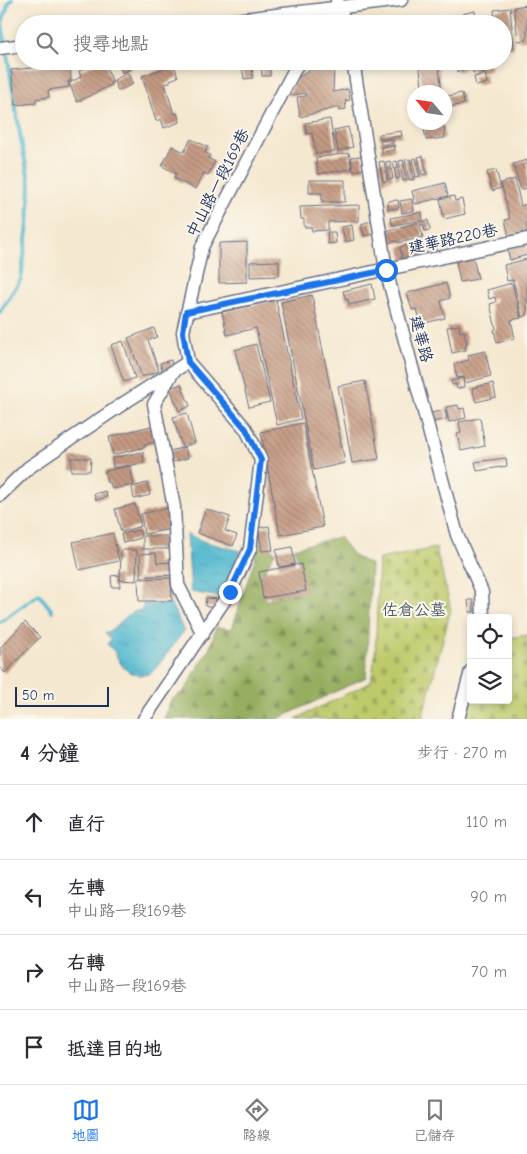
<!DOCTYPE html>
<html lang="zh-TW">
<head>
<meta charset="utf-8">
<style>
	body { margin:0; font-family:"Comic Neue","LXGW WenKai TC",sans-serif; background:#f2f2f3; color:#2b2b33 }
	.controls { position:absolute; right:15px; bottom:15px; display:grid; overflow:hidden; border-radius:5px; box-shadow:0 2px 8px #0003 }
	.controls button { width:45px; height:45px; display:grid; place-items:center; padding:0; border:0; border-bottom:1px solid #e1e1e2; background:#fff; color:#2b2b33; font:25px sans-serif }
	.compass { position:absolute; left:407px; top:85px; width:45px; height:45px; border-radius:50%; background:#fff; box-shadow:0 2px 8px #0003; rotate:299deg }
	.scale { position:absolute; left:15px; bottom:12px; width:94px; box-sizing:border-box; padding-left:5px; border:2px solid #1b2f5e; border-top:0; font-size:14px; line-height:18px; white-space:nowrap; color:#1b2f5e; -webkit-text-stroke:4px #fbf7ec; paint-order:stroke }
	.stop { position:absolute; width:15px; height:15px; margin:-11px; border:4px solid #1a73e8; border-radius:50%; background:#fff }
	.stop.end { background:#1a73e8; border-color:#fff; box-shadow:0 1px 5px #0008 }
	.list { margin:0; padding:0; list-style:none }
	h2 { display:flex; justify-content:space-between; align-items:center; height:65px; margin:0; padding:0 20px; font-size:21px }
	h2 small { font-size:16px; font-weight:400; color:#7c7c81 }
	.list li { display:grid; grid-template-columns:32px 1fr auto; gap:15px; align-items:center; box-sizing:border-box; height:75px; padding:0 20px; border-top:1px solid #e1e1e2 }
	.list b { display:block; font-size:19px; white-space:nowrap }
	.list p { margin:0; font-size:16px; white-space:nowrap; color:#7c7c81 }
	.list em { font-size:16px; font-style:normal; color:#7c7c81 }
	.icon { flex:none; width:28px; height:28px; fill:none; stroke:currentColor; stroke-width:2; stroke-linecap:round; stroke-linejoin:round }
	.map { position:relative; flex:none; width:527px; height:719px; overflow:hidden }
	.search { position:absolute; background:#fff; box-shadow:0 2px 8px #0003; left:15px; right:15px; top:15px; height:55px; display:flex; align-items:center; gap:12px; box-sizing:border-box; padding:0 18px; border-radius:28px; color:#7c7c81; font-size:19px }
	.sheet { height:365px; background:#fff }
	nav { display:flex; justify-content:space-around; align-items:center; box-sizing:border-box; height:70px; border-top:1px solid #e1e1e2; background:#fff; font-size:14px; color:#7c7c81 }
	nav a { display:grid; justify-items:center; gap:2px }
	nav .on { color:#1a73e8 }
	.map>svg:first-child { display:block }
	.forest { fill:url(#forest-firs); stroke:#586e5e }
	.cemetery { fill:url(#cemetery-stones); stroke:#6c7c64 }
	.water { fill:url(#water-ripples); stroke:#357396 }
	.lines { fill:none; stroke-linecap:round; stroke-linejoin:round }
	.stream { stroke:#4fb7cd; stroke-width:4 }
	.building { fill:url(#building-back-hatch) }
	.minor-casing { stroke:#677086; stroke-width:15 }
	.minor { stroke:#fff; stroke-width:12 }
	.route { stroke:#1a73e8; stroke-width:6 }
	.labels { text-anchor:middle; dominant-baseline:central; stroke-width:4; stroke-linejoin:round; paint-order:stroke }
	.street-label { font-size:16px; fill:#1b2f5e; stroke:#fbf7ec }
	.park-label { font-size:16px; fill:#445661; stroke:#fbf7ec }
</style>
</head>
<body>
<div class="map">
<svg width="527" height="719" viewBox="0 0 527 719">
	<defs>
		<pattern id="forest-firs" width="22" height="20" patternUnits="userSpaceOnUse" patternTransform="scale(1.25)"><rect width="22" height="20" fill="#96ae5f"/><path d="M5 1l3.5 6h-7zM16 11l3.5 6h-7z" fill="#7a8e52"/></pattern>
		<pattern id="cemetery-stones" width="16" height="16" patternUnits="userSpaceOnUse" patternTransform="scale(1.25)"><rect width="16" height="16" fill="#beca6b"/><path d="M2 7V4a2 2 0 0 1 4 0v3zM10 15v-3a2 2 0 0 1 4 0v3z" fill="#a3ae5f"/></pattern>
		<pattern id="water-ripples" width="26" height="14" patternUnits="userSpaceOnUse" patternTransform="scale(1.25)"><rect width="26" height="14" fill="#4fb7cd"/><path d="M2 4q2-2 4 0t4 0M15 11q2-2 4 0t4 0" fill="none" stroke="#4195aa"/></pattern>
		<pattern id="building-back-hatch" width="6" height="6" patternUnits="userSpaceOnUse" patternTransform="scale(1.25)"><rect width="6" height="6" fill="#c59a82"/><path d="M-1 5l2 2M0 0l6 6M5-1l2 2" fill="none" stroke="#9f7e6e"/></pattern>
	</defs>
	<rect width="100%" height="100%" fill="#fbf7ec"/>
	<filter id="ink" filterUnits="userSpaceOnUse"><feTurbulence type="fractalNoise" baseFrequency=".02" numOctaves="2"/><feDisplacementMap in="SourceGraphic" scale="10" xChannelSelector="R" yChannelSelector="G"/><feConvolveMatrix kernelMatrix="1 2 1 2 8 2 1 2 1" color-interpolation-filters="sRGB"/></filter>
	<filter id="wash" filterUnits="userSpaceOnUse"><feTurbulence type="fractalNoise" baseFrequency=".0096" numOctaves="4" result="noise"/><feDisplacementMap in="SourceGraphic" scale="20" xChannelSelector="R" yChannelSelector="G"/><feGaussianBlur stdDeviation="1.12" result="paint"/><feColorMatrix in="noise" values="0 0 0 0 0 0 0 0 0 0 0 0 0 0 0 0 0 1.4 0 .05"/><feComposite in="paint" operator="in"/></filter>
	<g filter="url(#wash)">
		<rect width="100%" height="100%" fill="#f5e8d0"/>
		<polygon class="forest" points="339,537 354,556 371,565 366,677 278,719 164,719 171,700 184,691 210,647 216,627 232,629 256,555 257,541 275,552 260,579 266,601 296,588 300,566 294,548"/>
		<g class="cemetery">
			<polygon points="436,548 451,609 422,719 296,719 371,682 375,657 379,559"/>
			<polygon points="527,635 527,719 469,719 466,709 471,696 471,700 508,700 508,638"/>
		</g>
		<g class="water">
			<polygon points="187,534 205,542 241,551 220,597 191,592"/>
			<path d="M143,604h28l13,27 -30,40c-10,7 -25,5 -33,-7 -6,-9 -4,-12 -14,-20l4,-5 -6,-6c17,-6 18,-22 38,-23z"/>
		</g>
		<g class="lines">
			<g class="stream">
				<polyline points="0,312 21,279 28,225 30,185 21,140 2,23 9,2 12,0"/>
				<polyline points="0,622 39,594 52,611"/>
			</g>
		</g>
		<g id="blocks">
			<g class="building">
				<polygon points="527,5 527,40 518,41 514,7"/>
				<polygon points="510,8 514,48 503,50 503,24 495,24 494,10"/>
				<polygon points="475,11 476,20 464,23 462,14"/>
				<polygon points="63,61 63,64 70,64 71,81 68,81 69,87 48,90 49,97 36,99 36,103 16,105 11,70 51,66 50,62"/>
				<polygon points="103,61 113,82 110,83 111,85 77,102 69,83 81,77 79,71"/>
				<polygon points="117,61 127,61 131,69 122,73"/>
				<polygon points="261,61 284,61 284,68 270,68 270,76 262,76"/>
				<polygon points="428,61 438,61 442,92 423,92 419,63"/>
				<polygon points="454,61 470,61 470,63 475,61 488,61 491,69 481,73 480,70 473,73 471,66 458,72"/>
				<polygon points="332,62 334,68 333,92 348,89 350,100 345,101 346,109 339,111 339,107 300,117 297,97 306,96 306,93 288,96 296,79 314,67"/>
				<polygon points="174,65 178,77 170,80 170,82 165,84 174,114 177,113 180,122 164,128 161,119 156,121 142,76"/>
				<polygon points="252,65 253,78 244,79 242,66"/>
				<polygon points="128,73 133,84 118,91 114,80"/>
				<polygon points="485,74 487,83 476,86 474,77"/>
				<polygon points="462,93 464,104 450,107 448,96"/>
				<polygon points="330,119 335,151 316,154 312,133 307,134 305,123"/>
				<polygon points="444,126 445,138 426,140 424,129"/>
				<polygon points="348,127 353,147 338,151 334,130"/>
				<polygon points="401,131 402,136 380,139 379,134"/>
				<polygon points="191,139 208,147 205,152 210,155 208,158 215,162 208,175 204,173 195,189 174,178 176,173 162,166 172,146 184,152"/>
				<polygon points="393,139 393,143 381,145 380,141"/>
				<polygon points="394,145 395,150 382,152 381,147"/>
				<polygon points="349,153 352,169 318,174 316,158"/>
				<polygon points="362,156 364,169 353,171 351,157"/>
				<polygon points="423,156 427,174 422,175 418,157"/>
				<polygon points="416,158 420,176 416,177 412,159"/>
				<polygon points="410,159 414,179 409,180 405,160"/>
				<polygon points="403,160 407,180 403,181 399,161"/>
				<polygon points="527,160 527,188 521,190 513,164"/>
				<polygon points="384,161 387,181 383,182 379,162"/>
				<polygon points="390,161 393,179 388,180 386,162"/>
				<polygon points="397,161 400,178 396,179 393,162"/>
				<polygon points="496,170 501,188 492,191 487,172"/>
				<polygon points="515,179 521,206 527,204 527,232 509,237 505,220 510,219 501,183"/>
				<polygon points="309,180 345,180 345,202 322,202 322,193 309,193"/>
				<polygon points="445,183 448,196 415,204 412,191"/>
				<polygon points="454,196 455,201 462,199 465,214 444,219 440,199"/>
				<polygon points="412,199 414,211 402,213 400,201"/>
				<polygon points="398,200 399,208 388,209 388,201"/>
				<polygon points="359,205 359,221 328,222 328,230 312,231 311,227 304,227 304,219 301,219 300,207"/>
				<polygon points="422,212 423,220 393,225 391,218"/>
				<polygon points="428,220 430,230 425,231 423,224 420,225 423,237 398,243 397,241 388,243 385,231"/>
				<polygon points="371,221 374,234 364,236 361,224"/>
				<polygon points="352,225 354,240 345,242 342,227"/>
				<polygon points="327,232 335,232 336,243 328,244"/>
				<polygon points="433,238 437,252 420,257 416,243"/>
				<polygon points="247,242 247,282 219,283 219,243"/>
				<polygon points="414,243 418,259 403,263 400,247"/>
				<polygon points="527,243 527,255 510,260 507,248"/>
				<polygon points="473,257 478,279 460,282 456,261"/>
				<polygon points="527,259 527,315 522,317 513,280 507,281 504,265"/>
				<polygon points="279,261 279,276 250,277 250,262"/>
				<polygon points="446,283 450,298 441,301 445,318 421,324 417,309 412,310 407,293"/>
				<polygon points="512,283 521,318 511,320 515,338 497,343 494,330 496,329 490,304 496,302 495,297 489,299 487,290"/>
				<polygon points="372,284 375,299 349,305 348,299 346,300 343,291"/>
				<polygon points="312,295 345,463 314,470 281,302"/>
				<polygon points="276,300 301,419 277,425 256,328 227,335 222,312"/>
				<polygon points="459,325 460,332 464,331 467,344 465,345 466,350 452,353 447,327"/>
				<polygon points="154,328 157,337 148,340 159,371 142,377 128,338"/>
				<polygon points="123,341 135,378 124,382 111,345"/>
				<polygon points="256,344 270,402 249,407 235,350"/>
				<polygon points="485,351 491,376 465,383 464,377 457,378 454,364 469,360 468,355"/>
				<polygon points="171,360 173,370 163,373 160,363"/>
				<polygon points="463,378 464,387 457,389 456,384 452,385 451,381"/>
				<polygon points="365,381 379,459 352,463 338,386"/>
				<polygon points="493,383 496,397 476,402 472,388"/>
				<polygon points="181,384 190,406 179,411 170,388"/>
				<polygon points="458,405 459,409 464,408 466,418 449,422 446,407"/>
				<polygon points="445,410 447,419 433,422 431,413"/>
				<polygon points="187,413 195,443 182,447 173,417"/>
				<polygon points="480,418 485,446 461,451 457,434 461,433 459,422"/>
				<polygon points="303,423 323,527 280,535 261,432"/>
				<polygon points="151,426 155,442 145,445 145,447 113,455 109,437"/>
				<polygon points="185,447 188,458 173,462 170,451"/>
				<polygon points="143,452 144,463 113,468 112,458"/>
				<polygon points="71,458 91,458 90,471 71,471"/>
				<polygon points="506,458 507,466 477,471 475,462"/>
				<polygon points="130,466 134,485 112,489 110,482 107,483 105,471"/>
				<polygon points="147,483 150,495 134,499 132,487"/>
				<polygon points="105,491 107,497 96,500 94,494"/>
				<polygon points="135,504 141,526 121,532 115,509"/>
				<polygon points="167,508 171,529 144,534 141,514"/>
				<polygon points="206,509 230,517 225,531 237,535 233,546 197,533"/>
				<polygon points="269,526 273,550 262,551 258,528"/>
				<polygon points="139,530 141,538 123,543 121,534"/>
				<polygon points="113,533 119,561 79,570 73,542"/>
				<rect x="143" y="536" width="27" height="13"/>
				<polygon points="292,547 295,564 279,567 276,550"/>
				<polygon points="121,550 137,550 136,581 120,580"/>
				<polygon points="156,553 157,563 172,562 173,575 141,577 140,554"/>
				<polygon points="301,564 306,591 263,598 259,572"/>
				<polygon points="119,575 120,587 112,587 111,576"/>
				<polygon points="171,578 172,601 139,601 138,579"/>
				<polygon points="206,598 218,599 217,609 205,606"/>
				<polygon points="468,600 473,600 474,612 469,612"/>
				<polygon points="25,622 40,637 5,673 0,668 0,648"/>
			</g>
		</g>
	</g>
	<g filter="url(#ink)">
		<use href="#blocks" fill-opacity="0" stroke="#677086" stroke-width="1"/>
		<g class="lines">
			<g class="minor-casing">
				<g id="minor">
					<polyline points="337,0 345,24"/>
					<polyline points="201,24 401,0"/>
					<polyline points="322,24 339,8"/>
					<polyline points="0,48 24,45"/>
					<polyline points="353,61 386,270 457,535 482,592 483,618"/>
					<polyline points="187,312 527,239"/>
					<polyline points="173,372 154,404 174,507 178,585 203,634"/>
					<polyline points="0,495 28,468 127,401 188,362"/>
					<polyline points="144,719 230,592 250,549 261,460 246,429 188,362 183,332 202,247 299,61"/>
					<polyline points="458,719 471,671"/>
				</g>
			</g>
			<use href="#minor" class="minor"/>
		</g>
	</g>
	<g class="lines" filter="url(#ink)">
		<polyline class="route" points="230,592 250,549 261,460 246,429 188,362 183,332 186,312 386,270"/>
	</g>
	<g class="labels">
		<g class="street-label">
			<text transform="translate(218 183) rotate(-63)">中山路一段169巷</text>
			<text transform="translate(453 239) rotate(-12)">建華路220巷</text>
			<text transform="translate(421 339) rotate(75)">建華路</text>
		</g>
		<g class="park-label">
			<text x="414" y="610">佐倉公墓</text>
		</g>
	</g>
</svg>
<div class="controls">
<button><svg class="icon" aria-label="locate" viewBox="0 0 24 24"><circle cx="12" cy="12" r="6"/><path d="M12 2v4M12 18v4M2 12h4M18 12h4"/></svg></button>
<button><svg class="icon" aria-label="layers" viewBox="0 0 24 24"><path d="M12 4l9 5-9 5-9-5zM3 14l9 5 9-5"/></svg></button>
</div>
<svg class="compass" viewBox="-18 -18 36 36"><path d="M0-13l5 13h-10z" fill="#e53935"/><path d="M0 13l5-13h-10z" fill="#7c7c81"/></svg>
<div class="scale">50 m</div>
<div class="stop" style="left:386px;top:270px"></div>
<div class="stop end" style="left:230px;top:592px"></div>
<div class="search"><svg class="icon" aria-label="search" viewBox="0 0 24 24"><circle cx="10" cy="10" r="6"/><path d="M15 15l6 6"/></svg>搜尋地點</div>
</div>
<section class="sheet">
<h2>4 分鐘<small>步行 · 270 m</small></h2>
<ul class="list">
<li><svg class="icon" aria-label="ahead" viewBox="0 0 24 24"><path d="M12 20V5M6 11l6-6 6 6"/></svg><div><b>直行</b></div><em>110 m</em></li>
<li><svg class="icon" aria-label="left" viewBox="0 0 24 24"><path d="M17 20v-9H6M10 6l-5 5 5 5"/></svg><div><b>左轉</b><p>中山路一段169巷</p></div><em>90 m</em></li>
<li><svg class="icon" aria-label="right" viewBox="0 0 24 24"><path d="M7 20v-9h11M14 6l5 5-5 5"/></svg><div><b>右轉</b><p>中山路一段169巷</p></div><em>70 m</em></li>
<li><svg class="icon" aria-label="arrive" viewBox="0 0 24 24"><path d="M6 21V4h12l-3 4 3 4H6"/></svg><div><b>抵達目的地</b></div></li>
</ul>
</section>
<nav>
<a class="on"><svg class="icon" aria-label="map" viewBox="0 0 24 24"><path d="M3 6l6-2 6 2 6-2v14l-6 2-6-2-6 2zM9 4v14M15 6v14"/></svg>地圖</a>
<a><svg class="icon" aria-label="directions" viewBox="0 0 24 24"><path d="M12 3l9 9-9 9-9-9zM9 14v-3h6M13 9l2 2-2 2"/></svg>路線</a>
<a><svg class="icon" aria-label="saved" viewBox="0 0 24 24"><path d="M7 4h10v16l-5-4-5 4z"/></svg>已儲存</a>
</nav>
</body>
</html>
